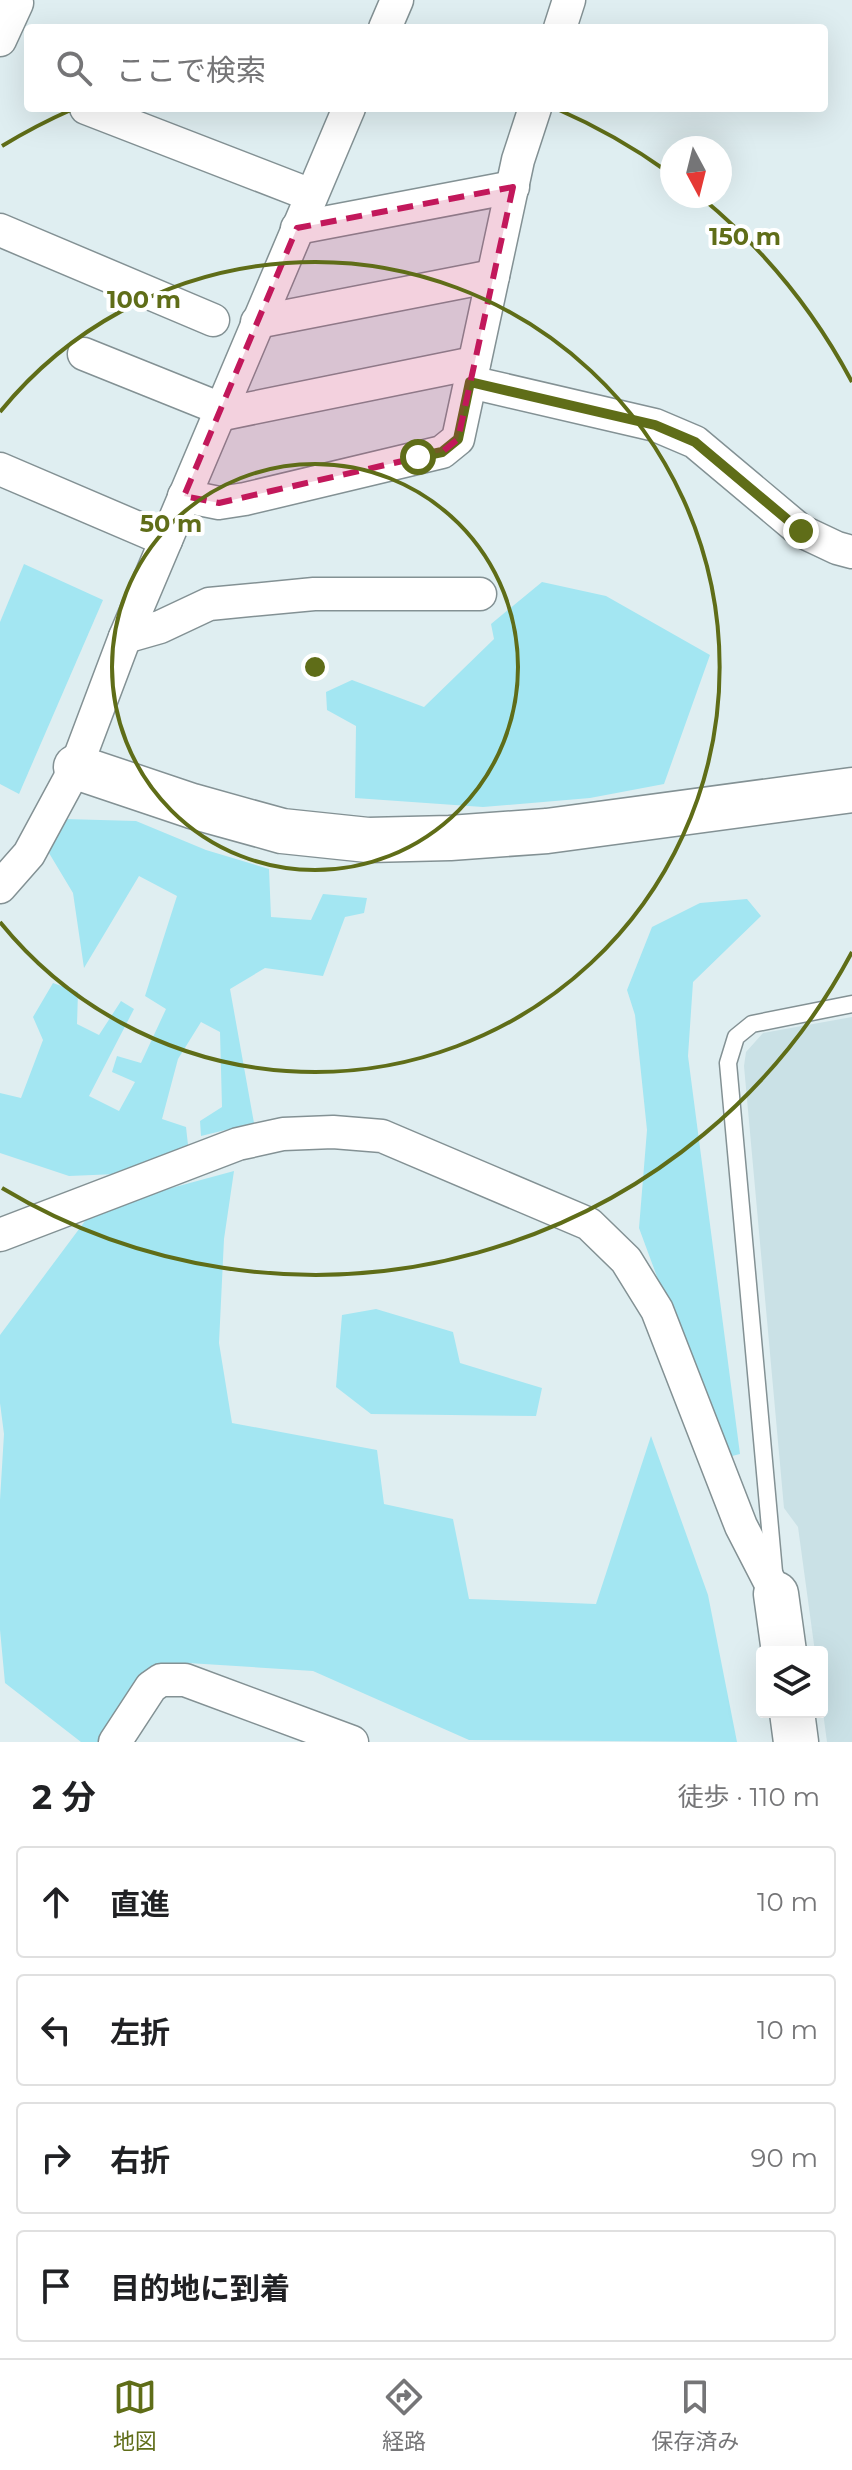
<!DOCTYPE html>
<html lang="ja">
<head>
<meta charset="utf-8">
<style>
	body { margin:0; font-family:Montserrat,"Noto Sans JP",sans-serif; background:#f6f6f6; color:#202124 }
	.controls { position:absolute; right:24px; bottom:24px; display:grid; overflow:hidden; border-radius:8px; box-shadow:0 8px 32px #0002 }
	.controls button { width:72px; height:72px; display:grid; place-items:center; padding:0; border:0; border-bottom:2px solid #e0e0e0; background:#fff; color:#202124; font:40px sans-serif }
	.compass { position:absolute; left:660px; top:136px; width:72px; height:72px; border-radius:50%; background:#fff; box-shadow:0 8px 32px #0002; rotate:173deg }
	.stop { position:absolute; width:24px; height:24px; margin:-18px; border:6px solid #5f6d18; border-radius:50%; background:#fff }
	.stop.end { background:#5f6d18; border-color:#fff; box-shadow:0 2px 8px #0008 }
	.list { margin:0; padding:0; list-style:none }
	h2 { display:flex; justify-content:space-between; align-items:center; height:104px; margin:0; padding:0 32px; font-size:34px }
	h2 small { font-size:26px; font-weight:400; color:#757577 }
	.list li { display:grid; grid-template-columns:52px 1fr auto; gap:24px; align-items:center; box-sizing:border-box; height:112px; margin:0 16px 16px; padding:0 16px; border:2px solid #e0e0e0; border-radius:8px }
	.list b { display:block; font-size:30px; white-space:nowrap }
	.list em { font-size:26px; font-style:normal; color:#757577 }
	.icon { flex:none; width:44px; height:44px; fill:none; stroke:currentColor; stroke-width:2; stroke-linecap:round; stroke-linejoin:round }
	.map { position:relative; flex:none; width:852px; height:1742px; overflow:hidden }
	.search { position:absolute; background:#fff; box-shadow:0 8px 32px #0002; left:24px; right:24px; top:24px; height:88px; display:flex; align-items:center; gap:20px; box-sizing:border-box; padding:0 28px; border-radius:8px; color:#757577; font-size:30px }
	.sheet { height:616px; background:#fff }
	nav { display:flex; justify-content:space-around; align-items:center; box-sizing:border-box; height:112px; border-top:2px solid #e0e0e0; background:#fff; font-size:22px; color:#757577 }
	nav a { display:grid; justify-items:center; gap:4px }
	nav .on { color:#5f6d18 }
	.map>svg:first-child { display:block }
	.built { fill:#cae1e6 }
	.green { fill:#a3e6f2 }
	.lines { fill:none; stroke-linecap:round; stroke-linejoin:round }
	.lane-casing { stroke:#839194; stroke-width:19 }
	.street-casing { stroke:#839194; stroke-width:35 }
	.secondary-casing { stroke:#839194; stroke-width:47 }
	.lane { stroke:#fff; stroke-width:16 }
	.street { stroke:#fff; stroke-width:32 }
	.secondary { stroke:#fff; stroke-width:44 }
	.route { stroke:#5f6d18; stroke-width:10 }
	.marked { fill:#c2185b; fill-opacity:0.2; stroke:#c2185b; stroke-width:6; stroke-dasharray:16 10; stroke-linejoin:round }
	.ring { fill:none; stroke:#5f6d18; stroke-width:4 }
	.centre { fill:#5f6d18; stroke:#fff; stroke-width:4 }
	.ring-label { font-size:24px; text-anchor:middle; font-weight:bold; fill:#5f6d18; stroke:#fff; stroke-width:8; stroke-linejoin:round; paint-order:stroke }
</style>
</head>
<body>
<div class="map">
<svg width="852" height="1742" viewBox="0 0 852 1742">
	<rect width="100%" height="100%" fill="#dfeef1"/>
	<polygon class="built" points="852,1017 852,1742 827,1742 822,1705 822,1652 815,1652 798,1527 784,1508 744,1066 746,1052 763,1033"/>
	<g class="green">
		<polygon points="24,564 103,600 19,794 0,784 0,622"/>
		<polygon points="542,582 606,596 710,655 664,784 590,798 483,807 355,798 356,726 327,710 326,692 352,680 424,707 494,639 491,624"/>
		<polygon points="65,819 136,821 206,850 269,869 271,917 311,920 323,894 367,898 364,913 345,917 323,976 265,968 230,989 254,1123 201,1136 200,1121 222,1107 220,1032 201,1022 178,1059 162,1119 186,1127 188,1145 117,1174 69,1176 0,1153 0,1093 21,1098 43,1040 33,1017 53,983 78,992 77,1024 99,1035 121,1001 134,1009 89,1096 119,1111 135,1082 112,1072 117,1056 141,1063 166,1009 145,996 177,896 139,876 84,968 73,893 49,853"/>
		<polygon points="747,899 761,916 693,982 688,1056 740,1454 724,1458 639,1228 647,1130 635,1015 627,990 652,927 700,903"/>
		<polygon points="234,1171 224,1239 219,1343 232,1423 377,1450 384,1504 453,1519 469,1599 596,1604 651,1436 708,1595 737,1742 469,1740 313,1671 188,1663 113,1742 81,1742 5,1683 0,1630 0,1500 4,1434 0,1403 0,1335 94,1209"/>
		<polygon points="376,1309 453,1332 460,1363 542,1388 536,1416 371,1414 336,1387 342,1315"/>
	</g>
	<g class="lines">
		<g class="lane-casing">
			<polyline id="lane" points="774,1572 728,1063 736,1037 752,1024 852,1004"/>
		</g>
		<g class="street-casing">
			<g id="street">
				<polyline points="385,28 397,0"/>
				<polyline points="560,28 569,0"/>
				<polyline points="0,40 17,3 8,0"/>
				<polyline points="86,108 311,195"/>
				<polyline points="297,228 513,187"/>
				<polyline points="0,230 213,320"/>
				<polyline points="257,322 493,276"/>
				<polyline points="84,354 221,409"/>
				<polyline points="470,382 655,425 695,442 801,531 837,548 852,552"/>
				<polyline points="218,415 474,363"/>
				<polyline points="0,469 166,540"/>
				<polyline points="184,496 219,503 245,499 442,452 458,439 518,160 535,108"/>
				<polyline points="125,637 160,627 209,604 314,594 480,594"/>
				<polyline points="0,887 29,854 76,767 125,637 349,108"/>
				<polyline points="0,1235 238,1144 283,1134 333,1132 382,1136 589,1224 626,1260 657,1310 741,1526 776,1594"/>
				<polyline points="115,1742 151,1687 161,1680 185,1680 352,1742"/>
			</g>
		</g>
		<g class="secondary-casing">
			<g id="secondary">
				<polyline points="76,767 192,806 282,831 368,840 450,838 547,831 852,790"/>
				<polyline points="776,1594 784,1652"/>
				<polyline points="792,1712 796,1742"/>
			</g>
		</g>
		<use href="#lane" class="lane"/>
		<use href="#street" class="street"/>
		<use href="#secondary" class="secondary"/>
	</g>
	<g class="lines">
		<polyline class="route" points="418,457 442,452 458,439 470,382 655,425 695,442 801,531"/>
	</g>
	<path class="marked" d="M513,187l-55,252 -16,13 -223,51 -35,-7 113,-268z"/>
	<g class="ring">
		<circle cx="315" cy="667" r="203"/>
		<path d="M0 412A405 405 0 1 1 0 922"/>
		<path d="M852 952A608 608 0 0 1 2 1188M2 146A608 608 0 0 1 73 109M557 109A608 608 0 0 1 668 172M702 198A608 608 0 0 1 852 382"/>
	</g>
	<circle cx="315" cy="667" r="12" class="centre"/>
	<g class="ring-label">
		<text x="745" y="245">150 m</text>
		<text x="144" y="308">100 m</text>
		<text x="171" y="532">50 m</text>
	</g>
</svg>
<div class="controls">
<button><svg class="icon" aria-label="layers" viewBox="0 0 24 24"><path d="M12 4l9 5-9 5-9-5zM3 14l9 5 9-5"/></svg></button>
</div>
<svg class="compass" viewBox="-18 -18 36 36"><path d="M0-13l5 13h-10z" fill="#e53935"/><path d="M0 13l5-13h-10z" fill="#757577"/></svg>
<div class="stop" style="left:418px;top:457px"></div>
<div class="stop end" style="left:801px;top:531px"></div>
<div class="search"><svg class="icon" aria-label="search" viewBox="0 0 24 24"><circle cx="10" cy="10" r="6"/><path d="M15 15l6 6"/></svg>ここで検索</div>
</div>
<section class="sheet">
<h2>2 分<small>徒歩 · 110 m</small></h2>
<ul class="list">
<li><svg class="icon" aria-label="ahead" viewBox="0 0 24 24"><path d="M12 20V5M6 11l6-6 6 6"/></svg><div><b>直進</b></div><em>10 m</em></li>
<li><svg class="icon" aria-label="left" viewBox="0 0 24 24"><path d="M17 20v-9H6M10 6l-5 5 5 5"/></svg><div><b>左折</b></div><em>10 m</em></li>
<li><svg class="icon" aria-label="right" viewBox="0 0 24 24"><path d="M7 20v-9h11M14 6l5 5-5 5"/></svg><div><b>右折</b></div><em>90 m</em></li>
<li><svg class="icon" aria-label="arrive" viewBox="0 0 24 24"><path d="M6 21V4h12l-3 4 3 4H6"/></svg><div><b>目的地に到着</b></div></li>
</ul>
</section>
<nav>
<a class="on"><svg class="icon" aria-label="map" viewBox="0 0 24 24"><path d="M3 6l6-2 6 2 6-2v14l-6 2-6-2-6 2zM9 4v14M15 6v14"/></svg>地図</a>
<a><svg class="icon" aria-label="directions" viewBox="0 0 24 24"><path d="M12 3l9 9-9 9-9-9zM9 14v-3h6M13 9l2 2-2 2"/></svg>経路</a>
<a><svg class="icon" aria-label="saved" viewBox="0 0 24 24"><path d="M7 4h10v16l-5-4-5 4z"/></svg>保存済み</a>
</nav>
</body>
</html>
